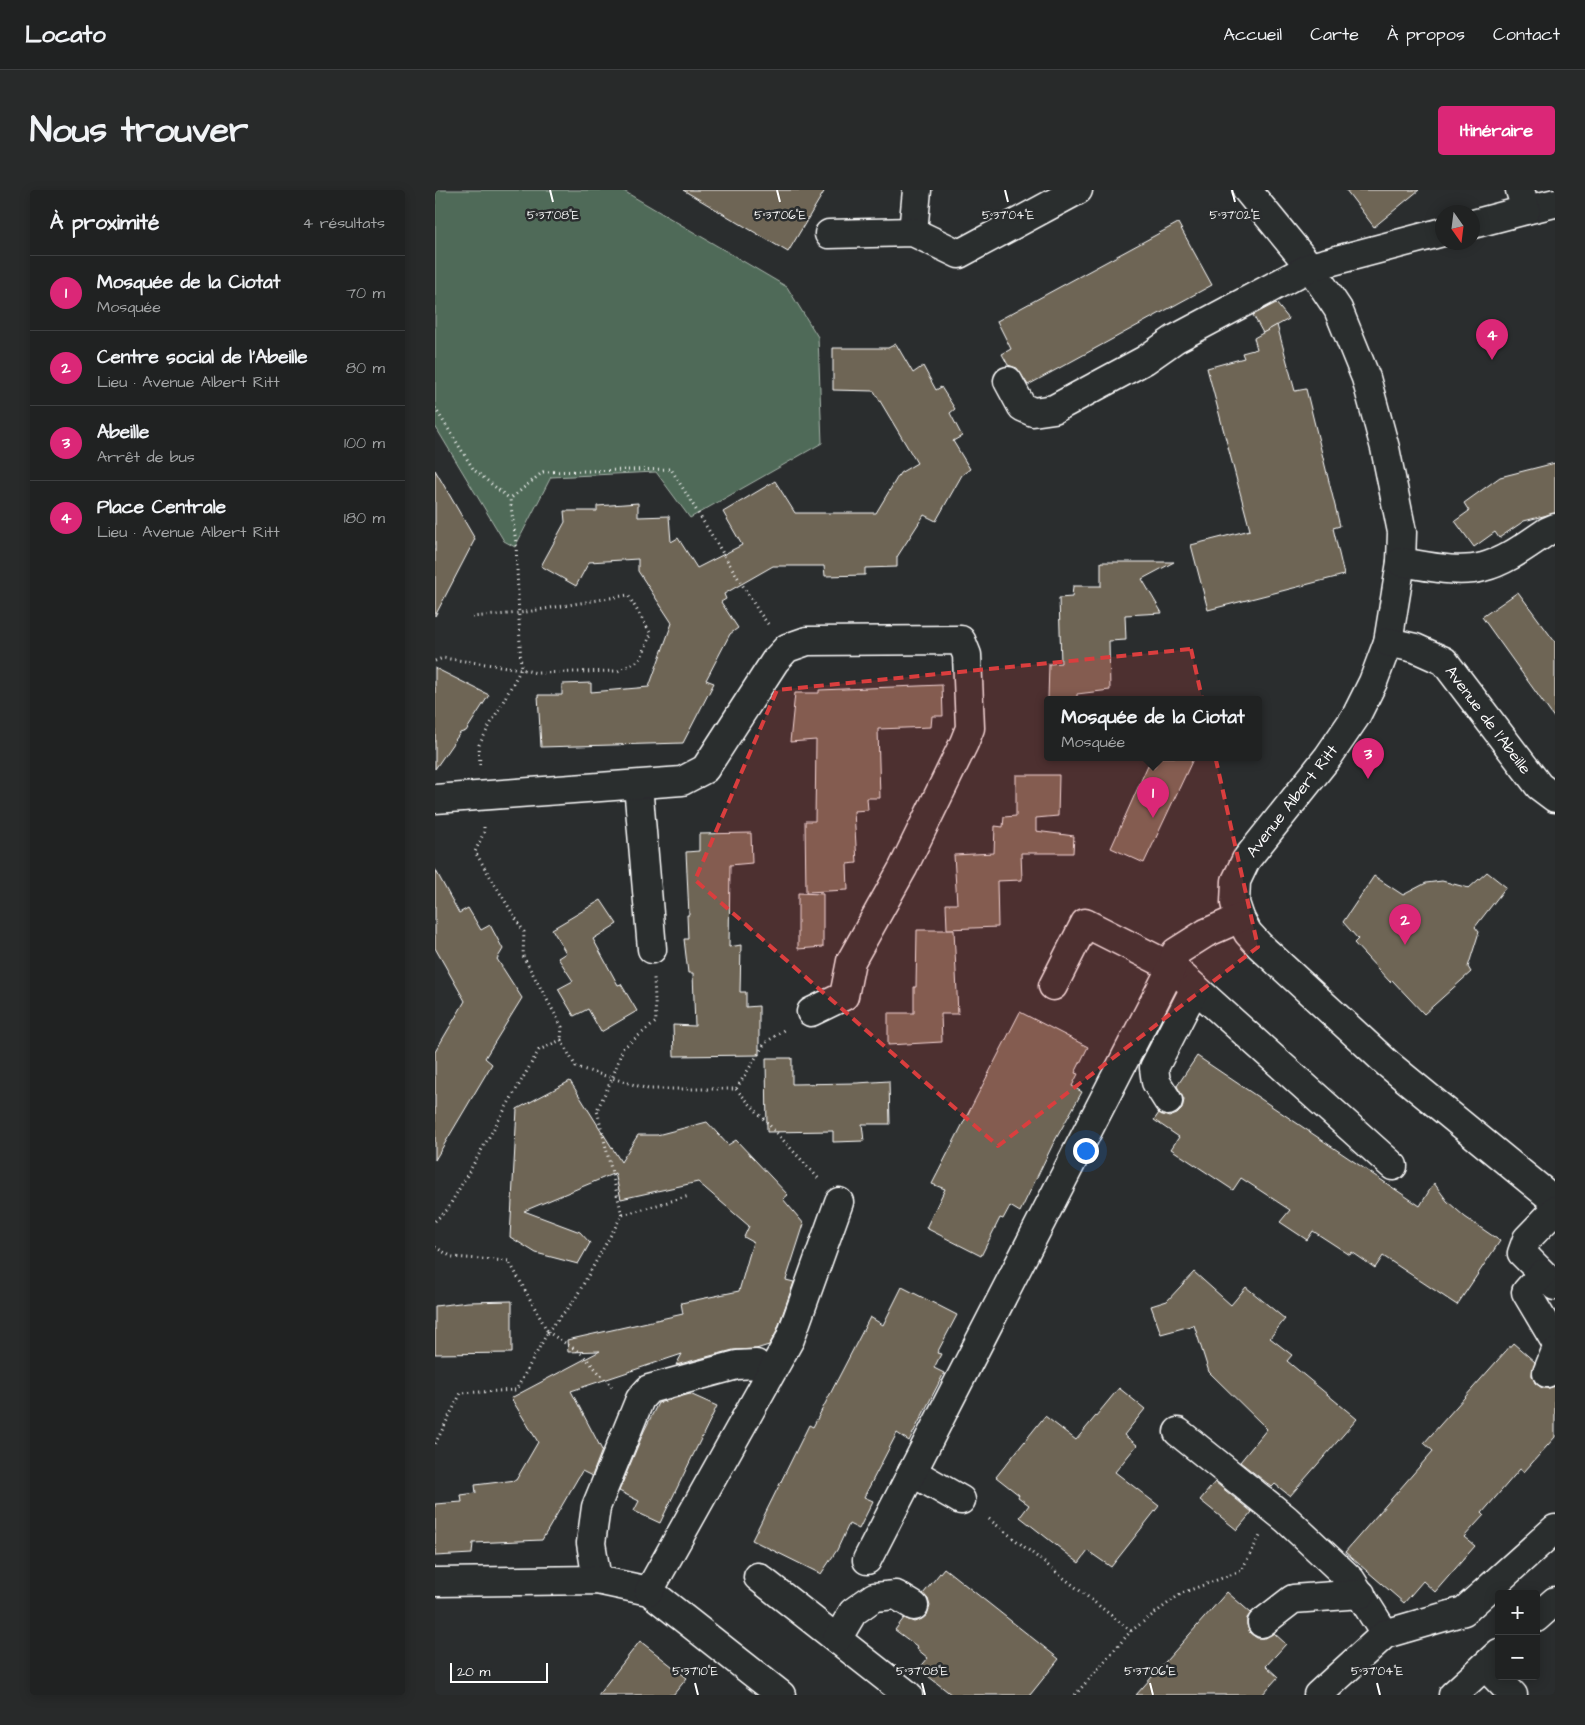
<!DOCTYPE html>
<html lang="fr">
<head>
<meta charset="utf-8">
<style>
	body { margin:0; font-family:"Architects Daughter",sans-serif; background:#282a2a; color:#f1f3f6 }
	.controls { position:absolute; right:15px; bottom:15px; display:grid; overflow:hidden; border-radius:5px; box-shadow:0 2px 12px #0003 }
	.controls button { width:45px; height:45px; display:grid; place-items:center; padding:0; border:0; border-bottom:1px solid #3d3f40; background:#202222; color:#f1f3f6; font:25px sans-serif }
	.compass { position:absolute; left:1000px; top:15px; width:45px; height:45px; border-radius:50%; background:#202222; box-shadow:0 2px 12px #0003; rotate:166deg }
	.scale { position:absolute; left:15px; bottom:12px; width:98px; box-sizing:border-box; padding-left:5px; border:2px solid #fff; border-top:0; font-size:14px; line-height:18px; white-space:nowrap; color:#fff; -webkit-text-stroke:4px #2a2d2e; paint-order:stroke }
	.you { position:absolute; left:650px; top:960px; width:18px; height:18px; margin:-12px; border:4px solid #fff; border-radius:50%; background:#1a73e8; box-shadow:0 0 0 8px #1a73e833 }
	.badge { display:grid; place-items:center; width:32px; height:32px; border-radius:50%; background:#db2777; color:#fff; font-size:16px; font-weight:700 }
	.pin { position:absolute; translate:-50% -41px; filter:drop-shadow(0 1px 2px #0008) }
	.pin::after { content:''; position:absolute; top:26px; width:18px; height:15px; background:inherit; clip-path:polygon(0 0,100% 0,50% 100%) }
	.popup { position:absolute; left:609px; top:506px; width:218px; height:65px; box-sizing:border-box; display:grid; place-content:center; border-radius:5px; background:#202222; filter:drop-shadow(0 1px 4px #0005); font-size:16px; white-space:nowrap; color:#a2a4a5 }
	.popup b { font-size:19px; color:#f1f3f6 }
	.popup::after { content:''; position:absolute; left:50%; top:100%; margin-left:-10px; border:10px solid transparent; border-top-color:#202222 }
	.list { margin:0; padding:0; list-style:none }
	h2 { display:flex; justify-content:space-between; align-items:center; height:65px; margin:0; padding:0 20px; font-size:21px }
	h2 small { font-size:16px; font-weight:400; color:#a2a4a5 }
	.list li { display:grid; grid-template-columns:32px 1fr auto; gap:15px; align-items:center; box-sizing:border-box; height:75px; padding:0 20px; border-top:1px solid #3d3f40 }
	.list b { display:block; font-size:19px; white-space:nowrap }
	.list p { margin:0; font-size:16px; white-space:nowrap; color:#a2a4a5 }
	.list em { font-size:16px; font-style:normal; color:#a2a4a5 }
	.map { position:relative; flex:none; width:1120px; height:1505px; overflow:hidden; border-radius:5px }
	header { display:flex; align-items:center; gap:30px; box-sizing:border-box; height:70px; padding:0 25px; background:#202222; border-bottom:1px solid #3d3f40 }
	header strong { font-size:24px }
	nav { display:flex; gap:28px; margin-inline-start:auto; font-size:18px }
	.intro { display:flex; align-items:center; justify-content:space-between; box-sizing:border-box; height:120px; padding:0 30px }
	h1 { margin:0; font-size:35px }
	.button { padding:12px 22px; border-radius:5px; background:#db2777; color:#fff; font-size:18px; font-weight:700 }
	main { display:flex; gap:30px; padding:0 30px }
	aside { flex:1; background:#202222; border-radius:5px; box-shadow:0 2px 12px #0003 }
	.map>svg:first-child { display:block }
	.green { fill:#506b59; stroke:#a8b5ac }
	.building { fill:#6e6555; stroke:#fff }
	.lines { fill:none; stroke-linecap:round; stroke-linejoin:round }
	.minor-casing { stroke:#fff; stroke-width:31 }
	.major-casing { stroke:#fff; stroke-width:31 }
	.path { stroke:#fff; stroke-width:3; stroke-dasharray:1 4; stroke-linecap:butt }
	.minor { stroke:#2a2d2e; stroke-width:28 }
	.major { stroke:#2a2d2e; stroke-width:28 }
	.marked { fill:#da3e3e; fill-opacity:0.2; stroke:#da3e3e; stroke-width:4; stroke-dasharray:10 6; stroke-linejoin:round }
	.ticks { fill:none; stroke:#fff; stroke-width:2 }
	.labels { text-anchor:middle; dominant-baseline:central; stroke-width:5; stroke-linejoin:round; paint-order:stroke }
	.street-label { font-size:16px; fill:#fff; stroke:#2a2d2e }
	.ticks-label { font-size:12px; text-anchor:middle; fill:#fff; stroke:#2a2d2e; stroke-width:5; stroke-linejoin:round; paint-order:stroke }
</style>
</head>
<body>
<header>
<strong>Locato</strong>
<nav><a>Accueil</a><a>Carte</a><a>À propos</a><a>Contact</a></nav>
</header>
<div class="intro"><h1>Nous trouver</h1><a class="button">Itinéraire</a></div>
<main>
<aside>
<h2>À proximité<small>4 résultats</small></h2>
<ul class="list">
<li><span class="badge">1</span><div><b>Mosquée de la Ciotat</b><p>Mosquée</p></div><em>70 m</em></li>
<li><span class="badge">2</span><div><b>Centre social de l'Abeille</b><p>Lieu · Avenue Albert Ritt</p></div><em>80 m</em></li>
<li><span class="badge">3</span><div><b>Abeille</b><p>Arrêt de bus</p></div><em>100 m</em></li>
<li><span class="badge">4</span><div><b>Place Centrale</b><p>Lieu · Avenue Albert Ritt</p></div><em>180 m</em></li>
</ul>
</aside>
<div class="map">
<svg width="1120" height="1505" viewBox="0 0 1120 1505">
	<rect width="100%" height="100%" fill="#2a2d2e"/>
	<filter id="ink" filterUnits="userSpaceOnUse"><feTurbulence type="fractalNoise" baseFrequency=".02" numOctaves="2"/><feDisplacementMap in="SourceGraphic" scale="10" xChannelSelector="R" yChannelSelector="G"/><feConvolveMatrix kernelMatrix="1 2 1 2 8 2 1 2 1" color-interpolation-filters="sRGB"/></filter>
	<g filter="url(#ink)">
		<polygon class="green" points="0,0 187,0 352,97 383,147 387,253 255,328 221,282 116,287 80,357 69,351 0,236"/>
		<g class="building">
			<polygon points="248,0 390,0 353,62"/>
			<polygon points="911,0 984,0 939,37"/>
			<polygon points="743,33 777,95 593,195 582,178 573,175 567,164 576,159 562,131"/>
			<polygon points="841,113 854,129 828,143 818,125"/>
			<polygon points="842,135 860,201 871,199 905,336 898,338 909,385 773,420 756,355 815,340 772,178 809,168 807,163 822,159 819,148"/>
			<polygon points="461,154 478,183 488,176 501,200 506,197 520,219 515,223 527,246 518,251 535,279 527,285 501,331 489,325 462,367 462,377 430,378 430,385 390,386 389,376 338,376 289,404 291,409 286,412 303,438 295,444 271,490 279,493 248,553 106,557 103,505 127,505 127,494 156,493 156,502 214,497 237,433 203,381 203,369 154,372 141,396 106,376 130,332 129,321 162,321 162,316 203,313 203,327 234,326 236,352 243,348 262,378 307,355 288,322 340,291 360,323 441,323 465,283 482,273 439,201 398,200 398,158 453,158"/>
			<polygon points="1120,273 1120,323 1089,331 1064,348 1060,342 1039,357 1020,331 1034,321 1029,313 1065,287"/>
			<polygon points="0,280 40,349 0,426"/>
			<polygon points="666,372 739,372 707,389 727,423 690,425 691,450 674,451 675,500 642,504 642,509 613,509 614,474 626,473 624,408 637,407 638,396 666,396"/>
			<polygon points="1083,402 1120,452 1120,529 1047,427"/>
			<polygon points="0,478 54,505 31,541 25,543 0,579"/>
			<polygon points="507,495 508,526 497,526 496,537 443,539 445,608 432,608 433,620 419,621 422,673 412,674 413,700 371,702 370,631 380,631 381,550 355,552 360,503 384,503 384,500"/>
			<polygon points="724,567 759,567 709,673 676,658 713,575 719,578"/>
			<polygon points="581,585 624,585 623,626 601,628 601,641 639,646 638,663 586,663 587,690 562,691 563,737 512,739 511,714 522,714 519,665 559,663 560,636 568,637 569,627 581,626"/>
			<polygon points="316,643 317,673 295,675 294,757 306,755 305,802 311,802 311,817 324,816 324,865 239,866 238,835 260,836 258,783 253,783 249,749 253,749 252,725 254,725 251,662 264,661 264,644"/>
			<polygon points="0,679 24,723 33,718 46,740 55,735 68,759 62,769 87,808 50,868 57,874 0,970 0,862 30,811 0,758"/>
			<polygon points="1052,682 1071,697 1040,737 1044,742 1033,777 1036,782 989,824 957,790 955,792 919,753 923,749 908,732 939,686 968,705 991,693 1007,691 1034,698"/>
			<polygon points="363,703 388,704 388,757 363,759"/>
			<polygon points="166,710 182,734 158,749 183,795 186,794 202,821 166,842 153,819 139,826 123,799 138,791 123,768 131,763 117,739"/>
			<polygon points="482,740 519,740 523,824 506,824 507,852 453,855 453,823 479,823 479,797 481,797"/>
			<polygon points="585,822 653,857 640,883 643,884 637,896 647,902 618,954 585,1022 575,1016 568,1029 565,1028 546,1066 491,1038 510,999 497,994"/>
			<polygon points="762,866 985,1016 999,993 1012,1011 1030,1027 1065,1051 1022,1115 948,1066 940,1078 917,1062 915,1065 878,1041 872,1050 845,1032 855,1020 806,988 798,1000 736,959 744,947 719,930 724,923 734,927 742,924 747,919 749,910 742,896"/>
			<polygon points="331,868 357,868 357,894 422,893 454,891 455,934 427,934 429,951 398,952 398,941 332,942"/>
			<polygon points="135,891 186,972 203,945 222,945 272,932 293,955 301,950 353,1005 348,1009 369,1034 351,1090 359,1092 341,1143 334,1155 321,1159 298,1160 241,1175 247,1164 136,1201 167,1260 157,1286 147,1281 107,1350 38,1353 37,1364 0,1366 0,1314 27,1312 26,1305 41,1303 40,1295 81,1290 103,1252 76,1208 165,1161 133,1162 132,1150 248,1124 246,1113 304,1101 318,1052 309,1047 314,1036 263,992 186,1009 180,983 89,1021 145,1042 155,1053 143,1074 101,1063 75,1047 82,919"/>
			<polygon points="759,1082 796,1115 811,1097 850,1129 835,1148 857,1165 852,1171 922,1229 855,1306 840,1294 837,1297 805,1272 832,1239 774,1182 759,1135 726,1144 716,1116 732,1111"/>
			<polygon points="467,1097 522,1125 502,1163 506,1164 499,1178 509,1183 474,1251 462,1243 429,1307 438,1311 424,1339 414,1334 402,1360 386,1384 317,1350 374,1235 378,1237 435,1127 448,1135"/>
			<polygon points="77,1111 77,1163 0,1164 0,1116 33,1112"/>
			<polygon points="1078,1153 1100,1172 1097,1185 1100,1193 1107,1198 1114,1198 1120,1196 1120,1247 1089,1282 1085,1279 1047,1323 1049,1325 1029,1347 1040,1356 1000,1402 988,1391 969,1413 910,1362 998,1261 989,1253"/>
			<polygon points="684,1198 710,1219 689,1245 702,1255 680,1282 724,1316 676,1377 653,1361 644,1373 585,1327 594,1315 583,1307 584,1305 561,1287 610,1226 641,1250"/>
			<polygon points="255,1204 282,1216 225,1333 199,1321 204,1311 184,1301 209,1241 223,1213"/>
			<polygon points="780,1292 817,1322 802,1340 765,1310"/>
			<polygon points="509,1378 624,1469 595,1505 517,1505 484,1479 493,1468 482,1459 483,1457 460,1440 469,1428 479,1432 487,1429 492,1425 495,1416 493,1409 488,1404"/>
			<polygon points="792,1402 816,1423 812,1428 812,1435 815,1443 822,1448 829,1448 839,1443 851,1454 831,1476 843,1487 827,1505 701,1505"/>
			<polygon points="205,1451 252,1488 238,1505 163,1505"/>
		</g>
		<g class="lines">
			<g class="minor-casing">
				<g id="minor">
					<polyline points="812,0 875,77 903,119 931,188 950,258 967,342 966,372 953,452 938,492 921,526 893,567 811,670 801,691 800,713 805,728 813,743 825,756 953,874 1120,1011"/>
					<polyline points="1091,20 1120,13"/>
					<polyline points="1038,34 1091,20 1085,0"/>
					<polyline points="478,42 482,0"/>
					<polyline points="394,44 478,42 524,64 643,0"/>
					<polyline points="573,191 587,217 598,222 619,219 710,170 740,149 875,77 1008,42"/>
					<path d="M966,372c26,4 57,12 82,5 24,-6 45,-23 65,-36l7,-3"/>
					<polyline points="953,452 980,458 1009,471 1104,596 1120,608"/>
					<polyline points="203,595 217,759"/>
					<polyline points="0,609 247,591 270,579 340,471 352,458 372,451 526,450 532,465 535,538 529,553 468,678 416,771 409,806 376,822"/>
					<polyline points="618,796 650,733 737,777 958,976"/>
					<polyline points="733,911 721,892 719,878 760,798"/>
					<polyline points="1120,1020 1092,1049 1087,1063 1120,1096"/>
					<polyline points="1107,1084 1091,1102 1120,1151"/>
					<polyline points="1112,1183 1120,1163"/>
					<polyline points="743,1242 851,1329 916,1390 950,1444"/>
					<polyline points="477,1282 526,1310"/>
					<polyline points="432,1370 737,777 741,762 771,743 805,728"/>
					<polyline points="323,1387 473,1505"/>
					<polyline points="162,1390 156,1353 161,1317 205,1209 214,1199 302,1175 321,1174 334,1185"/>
					<polyline points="0,1392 162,1390 214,1401 346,1505"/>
					<polyline points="214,1401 355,1149 404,1012"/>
					<polyline points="827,1433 858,1409 926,1404"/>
					<polyline points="402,1449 418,1422 439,1407 461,1405 479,1416"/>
					<polyline points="1050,1476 1078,1505"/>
					<polyline points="883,1505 950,1444 1029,1421 1120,1339"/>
				</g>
			</g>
			<g class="major-casing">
				<g id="major">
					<polyline points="1101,1428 1120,1411"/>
					<polyline points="1018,1505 1064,1463"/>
				</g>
			</g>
			<g class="path">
				<polyline points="0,218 39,280 75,309"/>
				<polyline points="0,471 8,468 86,479 101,483 183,481 205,470 216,444 193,405 85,423 37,427"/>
				<polyline points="45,575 44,555 86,479 81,353 75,309 108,282 236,279 324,422 333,434"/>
				<polyline points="49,637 49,642 40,662 89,742 88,766 127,837 126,850"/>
				<polyline points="301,899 385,990"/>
				<polyline points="187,1025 162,920 177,889 188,858 221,832 219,788"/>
				<polyline points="0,1031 12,1020 104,860 126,850 141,877 213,899 301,899 330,853 350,839"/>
				<polyline points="0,1057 17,1067 74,1071 113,1142 81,1200 26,1203 0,1254"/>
				<polyline points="177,1197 147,1164 113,1142 140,1109 187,1025 254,1006"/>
				<polyline points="554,1329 696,1441"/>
				<polyline points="640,1505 696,1441 747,1403 806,1381 825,1346"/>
			</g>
			<use href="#minor" class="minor"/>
			<use href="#major" class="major"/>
		</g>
	</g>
	<path class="marked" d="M756,459l67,298 -260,199 -303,-266 82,-190z"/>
	<path class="ticks" d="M115,0l3,12M342,0l3,12M570,0l3,12M797,0l3,12M260,1493l3,12M487,1493l3,12M715,1493l3,12M942,1493l3,12"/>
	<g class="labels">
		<g class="street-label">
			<text transform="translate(1053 530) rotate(53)">Avenue de l'Abeille</text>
			<text transform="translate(857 611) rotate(-52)">Avenue Albert Ritt</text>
		</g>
	</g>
	<g class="ticks-label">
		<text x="118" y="29">5°37'08"E</text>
		<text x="345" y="29">5°37'06"E</text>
		<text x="573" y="29">5°37'04"E</text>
		<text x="800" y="29">5°37'02"E</text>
		<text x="260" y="1485">5°37'10"E</text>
		<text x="487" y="1485">5°37'08"E</text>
		<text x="715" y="1485">5°37'06"E</text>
		<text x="942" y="1485">5°37'04"E</text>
	</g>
</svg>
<div class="controls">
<button>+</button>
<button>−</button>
</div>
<svg class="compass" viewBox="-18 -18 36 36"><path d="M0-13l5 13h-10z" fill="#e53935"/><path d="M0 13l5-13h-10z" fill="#a2a4a5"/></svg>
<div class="scale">20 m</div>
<div class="you"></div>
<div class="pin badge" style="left:718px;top:628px">1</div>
<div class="popup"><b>Mosquée de la Ciotat</b>Mosquée</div>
<div class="pin badge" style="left:970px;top:755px">2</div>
<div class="pin badge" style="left:933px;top:589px">3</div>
<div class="pin badge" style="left:1057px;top:170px">4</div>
</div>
</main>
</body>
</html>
